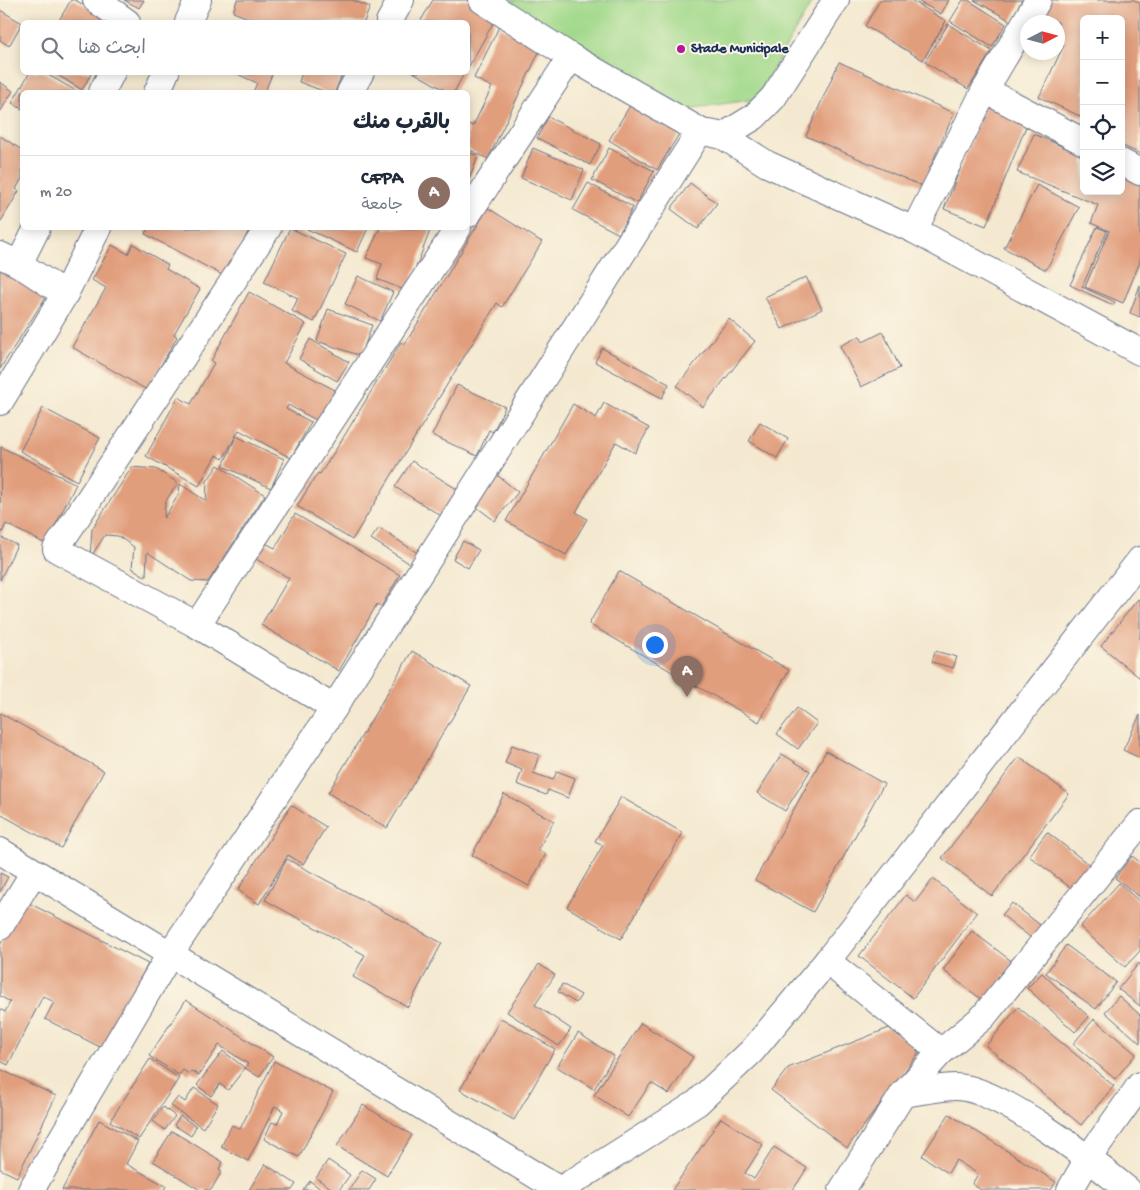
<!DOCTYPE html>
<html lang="ar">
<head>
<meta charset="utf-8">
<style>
	body { margin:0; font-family:"Gochi Hand","Playpen Sans Arabic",sans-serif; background:#f6f6f7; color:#1f2937; direction:rtl }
	.controls { position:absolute; right:15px; top:15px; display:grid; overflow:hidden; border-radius:8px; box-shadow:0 2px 12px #0003 }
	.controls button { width:45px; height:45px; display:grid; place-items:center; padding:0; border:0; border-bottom:1px solid #e0e1e3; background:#fff; color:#1f2937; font:25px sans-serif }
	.compass { position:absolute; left:1020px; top:15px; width:45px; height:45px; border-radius:50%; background:#fff; box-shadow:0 2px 12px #0003; rotate:84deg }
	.you { position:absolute; left:654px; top:644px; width:18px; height:18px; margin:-12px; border:4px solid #fff; border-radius:50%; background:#1a73e8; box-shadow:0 0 0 8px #1a73e833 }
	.badge { display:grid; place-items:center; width:32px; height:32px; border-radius:50%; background:#d93025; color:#fff; font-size:16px; font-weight:700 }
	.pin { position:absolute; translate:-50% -41px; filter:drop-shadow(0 1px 2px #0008) }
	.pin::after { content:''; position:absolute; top:26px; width:18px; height:15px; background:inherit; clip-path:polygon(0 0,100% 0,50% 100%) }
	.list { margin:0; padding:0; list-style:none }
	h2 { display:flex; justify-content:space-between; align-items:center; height:65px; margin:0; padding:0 20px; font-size:21px }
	h2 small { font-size:16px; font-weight:400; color:#747a83 }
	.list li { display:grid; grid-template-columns:32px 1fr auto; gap:15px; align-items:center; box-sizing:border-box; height:75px; padding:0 20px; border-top:1px solid #e0e1e3 }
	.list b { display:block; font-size:19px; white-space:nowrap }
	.list p { margin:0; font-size:16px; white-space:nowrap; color:#747a83 }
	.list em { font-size:16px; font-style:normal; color:#747a83 }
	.icon { flex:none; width:28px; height:28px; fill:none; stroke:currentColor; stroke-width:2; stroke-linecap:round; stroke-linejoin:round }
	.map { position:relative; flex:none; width:1140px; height:1190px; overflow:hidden; direction:ltr }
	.search { position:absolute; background:#fff; box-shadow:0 2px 12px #0003; left:20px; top:20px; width:450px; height:55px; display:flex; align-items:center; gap:12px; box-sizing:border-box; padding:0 18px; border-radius:8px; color:#747a83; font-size:19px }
	.panel { position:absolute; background:#fff; box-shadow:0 2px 12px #0003; left:20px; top:90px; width:450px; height:140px; border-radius:8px; direction:rtl }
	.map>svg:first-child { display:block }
	.green { fill:#a2d98b; stroke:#5e8474 }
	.building { fill:#e19e7d }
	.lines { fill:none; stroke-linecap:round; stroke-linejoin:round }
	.street-casing { stroke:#677086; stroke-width:28 }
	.street { stroke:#fff; stroke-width:26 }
	.poi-dot { fill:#b5179e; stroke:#fcf5e5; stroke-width:2 }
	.labels { text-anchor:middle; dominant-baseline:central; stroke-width:4; stroke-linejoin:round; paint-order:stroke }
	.poi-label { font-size:14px; font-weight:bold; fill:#1b2f5e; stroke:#fcf5e5; text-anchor:start }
</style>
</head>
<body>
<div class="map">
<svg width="1140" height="1190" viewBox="0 0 1140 1190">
	<rect width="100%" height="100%" fill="#fcf5e5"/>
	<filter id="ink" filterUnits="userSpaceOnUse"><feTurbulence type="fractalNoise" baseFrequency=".02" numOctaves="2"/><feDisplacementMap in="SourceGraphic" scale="10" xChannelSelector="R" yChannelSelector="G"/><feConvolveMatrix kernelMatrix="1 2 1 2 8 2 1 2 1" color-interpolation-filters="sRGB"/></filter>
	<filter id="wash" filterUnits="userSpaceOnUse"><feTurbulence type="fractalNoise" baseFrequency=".0096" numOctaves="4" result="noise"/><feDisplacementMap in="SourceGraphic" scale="20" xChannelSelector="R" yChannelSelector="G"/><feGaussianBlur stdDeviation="1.12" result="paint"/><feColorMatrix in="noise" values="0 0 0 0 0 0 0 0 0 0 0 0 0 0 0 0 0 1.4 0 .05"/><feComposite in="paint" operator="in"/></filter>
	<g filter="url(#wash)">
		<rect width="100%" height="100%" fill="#f4e9d0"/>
		<polygon class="green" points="496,0 813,0 756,99 681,110"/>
		<g id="blocks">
			<g class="building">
				<polygon points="71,0 75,0 113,22 58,22"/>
				<polygon points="124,0 144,0 139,8"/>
				<polygon points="237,0 352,0 370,7 364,22 259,22 233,12"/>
				<polygon points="433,0 473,0 498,14 468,68 468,22 420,22"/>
				<polygon points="880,0 911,0 946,21 923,60 865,26"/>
				<polygon points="916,0 949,0 941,14"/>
				<polygon points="963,0 968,0 1006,24 992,47 950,21"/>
				<polygon points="974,0 1022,0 1011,21"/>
				<polygon points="1050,0 1134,0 1140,3 1140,154 1121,145 1121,19 1084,19 1084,118 1039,97 1064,45 1058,42 1058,22 1040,22"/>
				<polygon points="0,10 22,23 9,46 0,40"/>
				<polygon points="948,24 992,51 968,89 925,62"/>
				<polygon points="499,27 541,48 488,159 468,149 468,124 473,126 492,87 474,78"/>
				<polygon points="839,62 954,113 922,186 806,136"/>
				<polygon points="30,72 43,72 78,92 22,92 22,109 12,103"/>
				<polygon points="53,72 92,72 82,90"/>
				<polygon points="233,72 273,72 265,91 269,92 253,92 257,83"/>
				<polygon points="302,72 343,72 335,92 326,92 299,82"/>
				<polygon points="413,72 465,72 454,92 448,92"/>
				<polygon points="0,82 13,91 0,112"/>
				<polygon points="987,102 1029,119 986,226 944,209"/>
				<polygon points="631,104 679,134 657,170 609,140"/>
				<polygon points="548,117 601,144 590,165 537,138"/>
				<polygon points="1034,134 1084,156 1084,191 1121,191 1121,172 1140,180 1140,262 1123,303 1085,287 1109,231 1091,223 1098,205 1017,172"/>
				<polygon points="0,136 22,150 22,178 16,189 19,191 0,223"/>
				<polygon points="533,148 584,170 572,200 521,178"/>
				<polygon points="609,148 654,171 637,203 592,180"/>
				<polygon points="468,152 478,156 468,183"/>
				<polygon points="588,183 633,207 619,234 573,210"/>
				<polygon points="690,183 717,203 698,229 671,209"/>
				<polygon points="1037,185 1079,207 1046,270 1004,248"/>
				<polygon points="488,208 542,242 502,307 497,303 352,540 297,506 318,473 320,474 340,443 401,342 405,344"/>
				<polygon points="1097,227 1107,231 1082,287 1115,302 1113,305 1070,285"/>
				<polygon points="148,228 250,228 226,277 145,234"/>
				<polygon points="290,228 346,254 314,322 292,311 298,298 264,282"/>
				<polygon points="307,228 368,228 357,252 307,229"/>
				<polygon points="380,228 431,228 407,291 377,279 382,264 366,258"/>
				<polygon points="133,244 168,265 166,269 200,289 174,334 177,337 147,390 72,347 106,288 92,280 112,245 128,254"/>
				<polygon points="0,261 47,295 0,369"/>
				<polygon points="358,276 393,292 380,321 345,304"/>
				<polygon points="806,277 822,309 782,329 765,297"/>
				<polygon points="1140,285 1140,317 1130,313"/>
				<polygon points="249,292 306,324 284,363 335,390 318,421 288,405 286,409 311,422 291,458 239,430 223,459 216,455 199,486 146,456 178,397 191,404 214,363 211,361"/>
				<polygon points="328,309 372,325 361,356 317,341"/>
				<polygon points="729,319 755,341 703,407 677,386"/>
				<polygon points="883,332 900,368 861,387 840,346 860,336 863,342"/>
				<polygon points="310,339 349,362 337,381 299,359"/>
				<polygon points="602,348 669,384 662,398 595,362"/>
				<polygon points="457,385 505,407 493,432 489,430 477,456 432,435"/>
				<polygon points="604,403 649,428 635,453 616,442 576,512 587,519 566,555 506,521 573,404 596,418"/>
				<polygon points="43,408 100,438 77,481 20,451"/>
				<polygon points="760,422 788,439 777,458 749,441"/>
				<polygon points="236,436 284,459 271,488 223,466"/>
				<polygon points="1,447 76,484 46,544 6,524 0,537"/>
				<polygon points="412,461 460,491 443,517 395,487"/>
				<polygon points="218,465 265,495 208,582 191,581 147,552 146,577 132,568 134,547 118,536 105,535 90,558 92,529 132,467 156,469 178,483 165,502 164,518 179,494 180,484 206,501 207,481"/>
				<polygon points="497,475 518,492 495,521 474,505"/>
				<polygon points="295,514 400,575 381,607 377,604 339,671 261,625 289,578 256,559 265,543 275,548"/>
				<polygon points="379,528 419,554 412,565 371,539"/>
				<polygon points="0,537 17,545 0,580"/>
				<polygon points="463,541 479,550 468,568 453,559"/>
				<polygon points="619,571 789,670 759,722 589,624"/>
				<polygon points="1138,599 1140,600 1140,678 1101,646"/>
				<polygon points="412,651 471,686 387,828 328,793"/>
				<polygon points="935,651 957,657 953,668 932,662"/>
				<polygon points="797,708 817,723 798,749 777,734"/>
				<polygon points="0,713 104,771 61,848 0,814"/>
				<polygon points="1140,715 1140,758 1123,750"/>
				<polygon points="512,745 539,755 533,773 553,780 557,771 575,778 568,798 548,790 546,795 517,784 522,770 505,763"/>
				<polygon points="826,751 884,784 813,912 755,880"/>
				<polygon points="782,754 810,771 785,811 757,793"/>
				<polygon points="1019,757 1069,794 992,896 942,858"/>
				<polygon points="504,794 554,821 538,850 546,854 529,886 472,855"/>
				<polygon points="621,797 683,833 621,939 567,907 603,845 595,841"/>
				<polygon points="291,805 326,827 303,864 288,855 259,904 238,890"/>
				<polygon points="1047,832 1092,867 1075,891 1029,856"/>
				<polygon points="1132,856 1140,862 1140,897 1115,878"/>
				<polygon points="287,859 442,943 408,1007 353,977 365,955 265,900"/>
				<polygon points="0,873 8,877 0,892"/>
				<polygon points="933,879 977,913 913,998 859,956 906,895 915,902"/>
				<polygon points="1119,883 1140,902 1140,951 1125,967 1080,927"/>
				<polygon points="23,900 148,964 102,1048 45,1019 54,1002 43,996 8,1065 0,1061 0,1009 5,1012 10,1002 0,996 0,945"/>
				<polygon points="1012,903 1044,928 1035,941 1002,915"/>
				<polygon points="972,931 1014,963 985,1002 943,970"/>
				<polygon points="1066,945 1116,982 1096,1009 1046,973"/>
				<polygon points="1139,963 1140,964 1140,1006 1118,989"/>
				<polygon points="539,964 555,975 535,1005 571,1029 559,1046 507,1012"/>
				<polygon points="1042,973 1089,1017 1075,1032 1027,988"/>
				<polygon points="562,984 581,995 576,1003 558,992"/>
				<polygon points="1119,996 1140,1015 1140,1043 1105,1012"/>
				<polygon points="186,1000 273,1057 259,1077 245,1068 248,1064 219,1045 199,1075 191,1071 189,1074 183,1070 179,1075 149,1056"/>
				<polygon points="1018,1007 1114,1086 1081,1125 986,1046"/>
				<polygon points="501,1018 555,1049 514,1120 460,1090"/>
				<polygon points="1094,1019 1136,1054 1115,1079 1073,1044"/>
				<polygon points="641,1023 693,1057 669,1094 651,1083 628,1117 594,1095"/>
				<polygon points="889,1028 920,1051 847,1148 771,1090 788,1068"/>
				<polygon points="578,1033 614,1056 594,1089 557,1067"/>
				<polygon points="223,1051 245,1068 228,1090 220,1084 211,1096 197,1085"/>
				<polygon points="150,1059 179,1078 139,1139 110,1121"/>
				<polygon points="274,1061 333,1092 299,1157 264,1139 272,1122 277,1124 283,1111 275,1106 248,1161 221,1147 232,1125 240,1129"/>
				<polygon points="0,1069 56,1096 17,1177 0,1169"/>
				<polygon points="194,1088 218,1104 203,1128 171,1106 178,1097 185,1102"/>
				<polygon points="363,1105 412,1135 387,1176 337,1146"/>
				<polygon points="163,1107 175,1116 165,1130 153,1121"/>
				<polygon points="949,1114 1056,1182 1051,1190 981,1190 972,1184 978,1174 956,1160 948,1173 922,1156"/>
				<polygon points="180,1116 196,1126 191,1136 174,1125"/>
				<polygon points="721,1118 763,1145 745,1173 754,1179 774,1147 807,1168 793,1190 672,1190"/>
				<polygon points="99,1120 138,1141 126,1164 166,1186 164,1190 62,1190"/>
				<polygon points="172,1131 223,1162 219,1169 222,1171 211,1190 200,1190 153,1161"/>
				<polygon points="328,1160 350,1175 339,1190 334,1190 316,1178"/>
				<polygon points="265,1164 296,1184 292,1190 249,1190"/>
				<polygon points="362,1170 376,1179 369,1190 349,1190"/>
				<polygon points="310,1181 322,1190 303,1190"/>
			</g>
		</g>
	</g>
	<g filter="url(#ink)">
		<use href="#blocks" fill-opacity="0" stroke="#677086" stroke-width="1"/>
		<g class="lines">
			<g class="street-casing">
				<g id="street">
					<polyline points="96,0 127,22"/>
					<polyline points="188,22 198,0"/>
					<polyline points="389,22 401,0"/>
					<polyline points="985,90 1084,142"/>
					<polyline points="102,92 112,72"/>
					<polyline points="157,92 166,72"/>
					<polyline points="350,92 361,72"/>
					<polyline points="709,133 723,136 754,117 773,98 836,0"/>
					<polyline points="723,136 767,164 914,230 1140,352"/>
					<polyline points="1121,162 1140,172"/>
					<polyline points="468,214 571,57"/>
					<polyline points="268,228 56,549 197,625 334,708"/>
					<polyline points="914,230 985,90 1038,0"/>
					<polyline points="0,255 19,264 65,294"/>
					<polyline points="19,264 37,228"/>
					<polyline points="0,402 65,294 98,228"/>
					<polyline points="197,625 458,228"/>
					<polyline points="0,851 560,1190"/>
					<polyline points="0,927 34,872"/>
					<polyline points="827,961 941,1052"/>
					<path d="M903,1094c17,-2 36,-7 53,-7 42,0 138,75 172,103"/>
					<polyline points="31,1190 170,954 334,708 700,131 571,57 482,0"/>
					<polyline points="560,1190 697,1103 752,1051 827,961 1140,560"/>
					<polyline points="842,1190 903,1094 941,1052 983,1017 1140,823"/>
					<polyline points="1070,1190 1089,1157 1140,1085"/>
				</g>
			</g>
			<use href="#street" class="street"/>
		</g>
	</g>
	<circle class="poi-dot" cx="681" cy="49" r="5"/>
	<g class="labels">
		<g class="poi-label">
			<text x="691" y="49">Stade Municipale</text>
		</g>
	</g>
</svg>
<div class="controls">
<button>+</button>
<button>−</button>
<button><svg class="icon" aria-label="locate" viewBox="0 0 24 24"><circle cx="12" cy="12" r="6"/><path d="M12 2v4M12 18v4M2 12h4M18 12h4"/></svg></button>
<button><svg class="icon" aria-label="layers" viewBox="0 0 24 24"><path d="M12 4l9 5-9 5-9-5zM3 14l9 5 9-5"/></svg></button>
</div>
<svg class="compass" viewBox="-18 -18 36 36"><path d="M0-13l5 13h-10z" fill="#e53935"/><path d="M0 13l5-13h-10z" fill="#747a83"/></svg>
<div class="you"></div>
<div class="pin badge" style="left:687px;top:697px;background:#8d6e63">A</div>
<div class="search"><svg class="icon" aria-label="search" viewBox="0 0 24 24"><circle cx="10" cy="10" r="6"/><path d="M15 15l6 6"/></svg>ابحث هنا</div>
<section class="panel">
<h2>بالقرب منك<small></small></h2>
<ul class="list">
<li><span class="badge" style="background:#8d6e63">A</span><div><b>CFPA</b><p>جامعة</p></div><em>20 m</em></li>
</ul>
</section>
</div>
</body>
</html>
